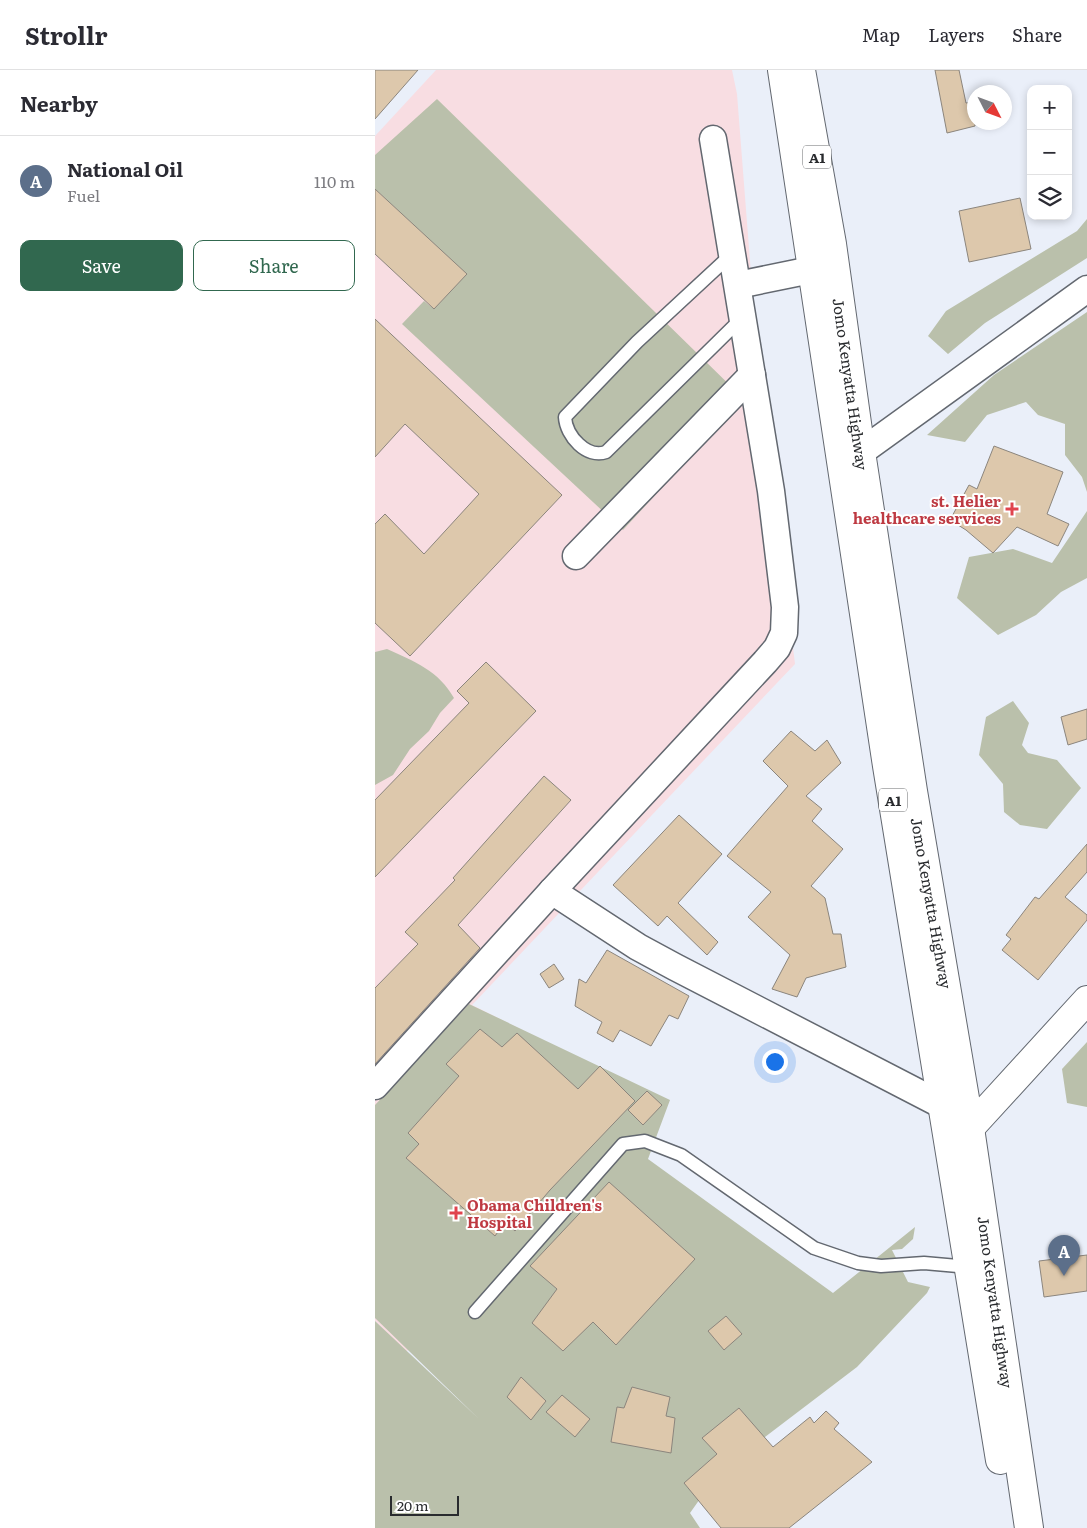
<!DOCTYPE html>
<html lang="en">
<head>
<meta charset="utf-8">
<style>
	body { margin:0; font-family:Literata,serif; background:#f7f7f7; color:#2b2b33 }
	.controls { position:absolute; right:15px; top:15px; display:grid; overflow:hidden; border-radius:10px; box-shadow:0 2px 8px #0003 }
	.controls button { width:45px; height:45px; display:grid; place-items:center; padding:0; border:0; border-bottom:1px solid #e1e1e2; background:#fff; color:#2b2b33; font:25px sans-serif }
	.compass { position:absolute; left:592px; top:15px; width:45px; height:45px; border-radius:50%; background:#fff; box-shadow:0 2px 8px #0003; rotate:132deg }
	.scale { position:absolute; left:15px; bottom:12px; width:69px; box-sizing:border-box; padding-left:5px; border:2px solid #292b2e; border-top:0; font-size:14px; line-height:18px; white-space:nowrap; color:#292b2e; -webkit-text-stroke:4px #fff; paint-order:stroke }
	.you { position:absolute; left:399px; top:991px; width:18px; height:18px; margin:-12px; border:4px solid #fff; border-radius:50%; background:#1a73e8; box-shadow:0 0 0 8px #1a73e833 }
	.badge { display:grid; place-items:center; width:32px; height:32px; border-radius:50%; background:#31684f; color:#fff; font-size:16px; font-weight:700 }
	.pin { position:absolute; translate:-50% -41px; filter:drop-shadow(0 1px 2px #0008) }
	.pin::after { content:''; position:absolute; top:26px; width:18px; height:15px; background:inherit; clip-path:polygon(0 0,100% 0,50% 100%) }
	.list { margin:0; padding:0; list-style:none }
	h2 { display:flex; justify-content:space-between; align-items:center; height:65px; margin:0; padding:0 20px; font-size:21px }
	h2 small { font-size:16px; font-weight:400; color:#7c7c81 }
	.list li { display:grid; grid-template-columns:32px 1fr auto; gap:15px; align-items:center; box-sizing:border-box; height:90px; padding:0 20px; border-top:1px solid #e1e1e2 }
	.list b { display:block; font-size:19px; white-space:nowrap }
	.list p { margin:0; font-size:16px; white-space:nowrap; color:#7c7c81 }
	.list em { font-size:16px; font-style:normal; color:#7c7c81 }
	.actions { display:flex; gap:10px; padding:15px 20px }
	.actions a { flex:1; padding:11px 0; border:1px solid #31684f; border-radius:10px; text-align:center; font-size:18px; color:#31684f }
	.actions .main { background:#31684f; color:#fff }
	.icon { flex:none; width:28px; height:28px; fill:none; stroke:currentColor; stroke-width:2; stroke-linecap:round; stroke-linejoin:round }
	.map { position:relative; flex:none; width:712px; height:1458px; overflow:hidden }
	header { display:flex; align-items:center; gap:30px; box-sizing:border-box; height:70px; padding:0 25px; background:#fff; border-bottom:1px solid #e1e1e2 }
	header strong { font-size:24px }
	nav { display:flex; gap:28px; margin-inline-start:auto; font-size:18px }
	main { display:flex }
	aside { flex:1; background:#fff }
	.map>svg:first-child { display:block }
	.medical { fill:#f8dde2 }
	.green { fill:#bac0ab }
	.building { fill:#ddc8ac; stroke:#8b857d }
	.lines { fill:none; stroke-linecap:round; stroke-linejoin:round }
	.service-casing { stroke:#636870; stroke-width:15 }
	.minor-casing { stroke:#636870; stroke-width:29 }
	.tertiary-casing { stroke:#636870; stroke-width:30 }
	.trunk-casing { stroke:#636870; stroke-width:30 }
	.service { stroke:#fff; stroke-width:12 }
	.minor { stroke:#fff; stroke-width:26 }
	.tertiary { stroke:#fff; stroke-width:28 }
	.trunk { stroke:#fff; stroke-width:28 }
	.health-dot { fill:#e0444e; stroke:#fff; stroke-width:2 }
	.labels { text-anchor:middle; dominant-baseline:central; stroke-width:4; stroke-linejoin:round; paint-order:stroke }
	.shield { fill:#fff; stroke:#696b6d; stroke-width:1 }
	.shield-label { font-size:14px; font-weight:bold; fill:#292b2e }
	.street-label { font-size:15px; fill:#292b2e; stroke:#fff }
	.health-label { font-size:15px; font-weight:bold; fill:#be3a42; stroke:#fff; text-anchor:end }
</style>
</head>
<body>
<header>
<strong>Strollr</strong>
<nav><a>Map</a><a>Layers</a><a>Share</a></nav>
</header>
<main>
<aside>
<h2>Nearby<small></small></h2>
<ul class="list">
<li><span class="badge" style="background:#5c6f8a">A</span><div><b>National Oil</b><p>Fuel</p></div><em>110 m</em></li>
</ul>
<div class="actions"><a class="main">Save</a><a>Share</a></div>
</aside>
<div class="map">
<svg width="712" height="1458" viewBox="0 0 712 1458">
	<rect width="100%" height="100%" fill="#eaeff9"/>
	<polygon class="medical" points="61,0 357,0 362,24 381,268 420,594 97,935 275,1024 31,1282 0,1251 0,66"/>
	<g class="green">
		<polygon points="62,29 369,329 248,460 27,254 49,231 59,239 91,204 0,119 0,85"/>
		<polygon points="712,149 712,188 610,253 573,284 553,266 571,241 702,161"/>
		<polygon points="712,242 712,422 707,407 690,385 690,354 663,345 651,332 612,345 590,372 552,365 619,305"/>
		<polygon points="712,441 712,508 686,522 661,545 623,565 582,528 594,487 638,479 677,493"/>
		<path d="M12,579c27,12 52,22 67,49l-14,15 -11,18 -19,18 -17,26 -18,10v-133z"/>
		<polygon points="638,631 654,653 647,675 653,683 682,690 706,718 672,759 645,755 629,742 628,714 604,685 611,647"/>
		<polygon points="94,934 295,1030 273,1089 458,1223 540,1157 538,1169 527,1179 517,1180 533,1212 555,1217 552,1223 482,1297 344,1402 315,1443 325,1458 0,1458 0,1251 104,1349 0,1248 0,1035"/>
		<polygon points="712,972 712,1037 692,1033 687,999"/>
	</g>
	<g class="building">
		<polygon points="0,0 43,0 0,49"/>
		<polygon points="560,0 584,0 591,33 600,32 600,56 572,63"/>
		<polygon points="0,119 92,204 59,239 0,184"/>
		<polygon points="645,128 656,179 594,192 584,141"/>
		<polygon points="0,249 187,425 35,586 0,553 0,454 10,444 49,484 104,424 30,354 0,387"/>
		<polygon points="619,376 688,402 672,444 694,454 683,476 642,457 618,483 591,460 575,450 594,415 602,419"/>
		<polygon points="111,592 161,641 0,807 0,730 94,633 82,621"/>
		<polygon points="712,639 712,669 693,675 686,647"/>
		<polygon points="416,661 440,681 452,670 466,693 431,726 447,739 437,751 468,779 436,816 450,828 458,864 466,864 471,897 431,908 422,927 397,919 415,885 373,847 396,822 352,786 413,716 388,691"/>
		<polygon points="169,706 196,730 83,855 105,878 0,994 0,918 43,874 30,862 80,810 78,808"/>
		<polygon points="304,745 347,784 303,833 343,872 332,885 292,846 283,856 238,815"/>
		<polygon points="712,774 712,802 690,827 712,845 712,850 663,910 627,880 636,869 631,865 660,827 664,829"/>
		<polygon points="232,880 314,926 303,949 294,945 276,976 245,960 238,972 222,963 227,952 200,936 204,909 211,913"/>
		<polygon points="179,894 189,909 174,918 165,904"/>
		<polygon points="105,959 127,977 142,963 203,1019 225,996 260,1031 175,1120 140,1161 130,1152 120,1166 31,1088 44,1074 33,1063 84,1006 71,994"/>
		<polygon points="272,1021 287,1035 268,1055 253,1040"/>
		<polygon points="234,1112 320,1189 241,1275 218,1252 188,1281 157,1253 182,1219 155,1196"/>
		<polygon points="712,1185 712,1221 669,1227 664,1191"/>
		<polygon points="351,1246 367,1264 349,1280 333,1261"/>
		<polygon points="146,1307 171,1331 156,1350 132,1327"/>
		<polygon points="257,1317 295,1327 291,1346 300,1348 296,1383 236,1372 242,1337 249,1338"/>
		<polygon points="187,1325 215,1349 200,1367 171,1342"/>
		<polygon points="364,1338 398,1377 435,1347 439,1353 451,1341 464,1353 459,1359 497,1392 414,1458 346,1458 309,1413 342,1384 327,1368"/>
	</g>
	<g class="lines">
		<g class="service-casing">
			<g id="service">
				<path d="M358,183l-96,89 -72,75c1,19 22,42 41,35l136,-134"/>
				<polyline points="100,1242 248,1074 270,1071 306,1085 439,1178 483,1193 506,1196 549,1193 594,1197"/>
			</g>
		</g>
		<g class="minor-casing">
			<g id="minor">
				<polyline points="363,215 436,200"/>
				<polyline points="486,382 712,219"/>
				<polyline points="201,486 377,305"/>
				<polyline points="177,821 263,877 300,897 567,1035"/>
				<polyline points="0,1016 177,821 390,592 402,578 409,563 410,537 396,421 338,69"/>
			</g>
		</g>
		<g class="tertiary-casing">
			<polyline id="tertiary" points="595,1058 712,930"/>
		</g>
		<g class="trunk-casing">
			<g id="trunk">
				<polyline points="407,0 512,696 625,1390"/>
				<polyline points="426,0 457,174 486,382 538,721 595,1058 654,1458"/>
			</g>
		</g>
		<use href="#service" class="service"/>
		<use href="#minor" class="minor"/>
		<use href="#tertiary" class="tertiary"/>
		<use href="#trunk" class="trunk"/>
	</g>
	<g class="health-dot">
		<path d="M634.5 431.5h5v5h5v5h-5v5h-5v-5h-5v-5h5z"/>
		<path d="M78.5 1135.5h5v5h5v5h-5v5h-5v-5h-5v-5h5z"/>
	</g>
	<g class="labels">
		<g class="shield">
			<rect x="428" y="75.5" width="28" height="23" rx="4"/>
			<rect x="504" y="718.5" width="28" height="23" rx="4"/>
		</g>
		<g class="shield-label">
			<text x="442" y="87">A1</text>
			<text x="518" y="730">A1</text>
		</g>
		<g class="street-label">
			<text transform="translate(476 314) rotate(82)">Jomo Kenyatta Highway</text>
			<text transform="translate(557 833) rotate(80)">Jomo Kenyatta Highway</text>
			<text transform="translate(621 1232) rotate(82)">Jomo Kenyatta Highway</text>
		</g>
		<g class="health-label">
			<text x="626" y="430">st. Helier<tspan x="626" dy="17">healthcare services</tspan></text>
			<text x="92" y="1134" text-anchor="start">Obama Children's<tspan x="92" dy="17">Hospital</tspan></text>
		</g>
	</g>
</svg>
<div class="controls">
<button>+</button>
<button>−</button>
<button><svg class="icon" aria-label="layers" viewBox="0 0 24 24"><path d="M12 4l9 5-9 5-9-5zM3 14l9 5 9-5"/></svg></button>
</div>
<svg class="compass" viewBox="-18 -18 36 36"><path d="M0-13l5 13h-10z" fill="#e53935"/><path d="M0 13l5-13h-10z" fill="#7c7c81"/></svg>
<div class="scale">20 m</div>
<div class="you"></div>
<div class="pin badge" style="left:689px;top:1206px;background:#5c6f8a">A</div>
</div>
</main>
</body>
</html>
